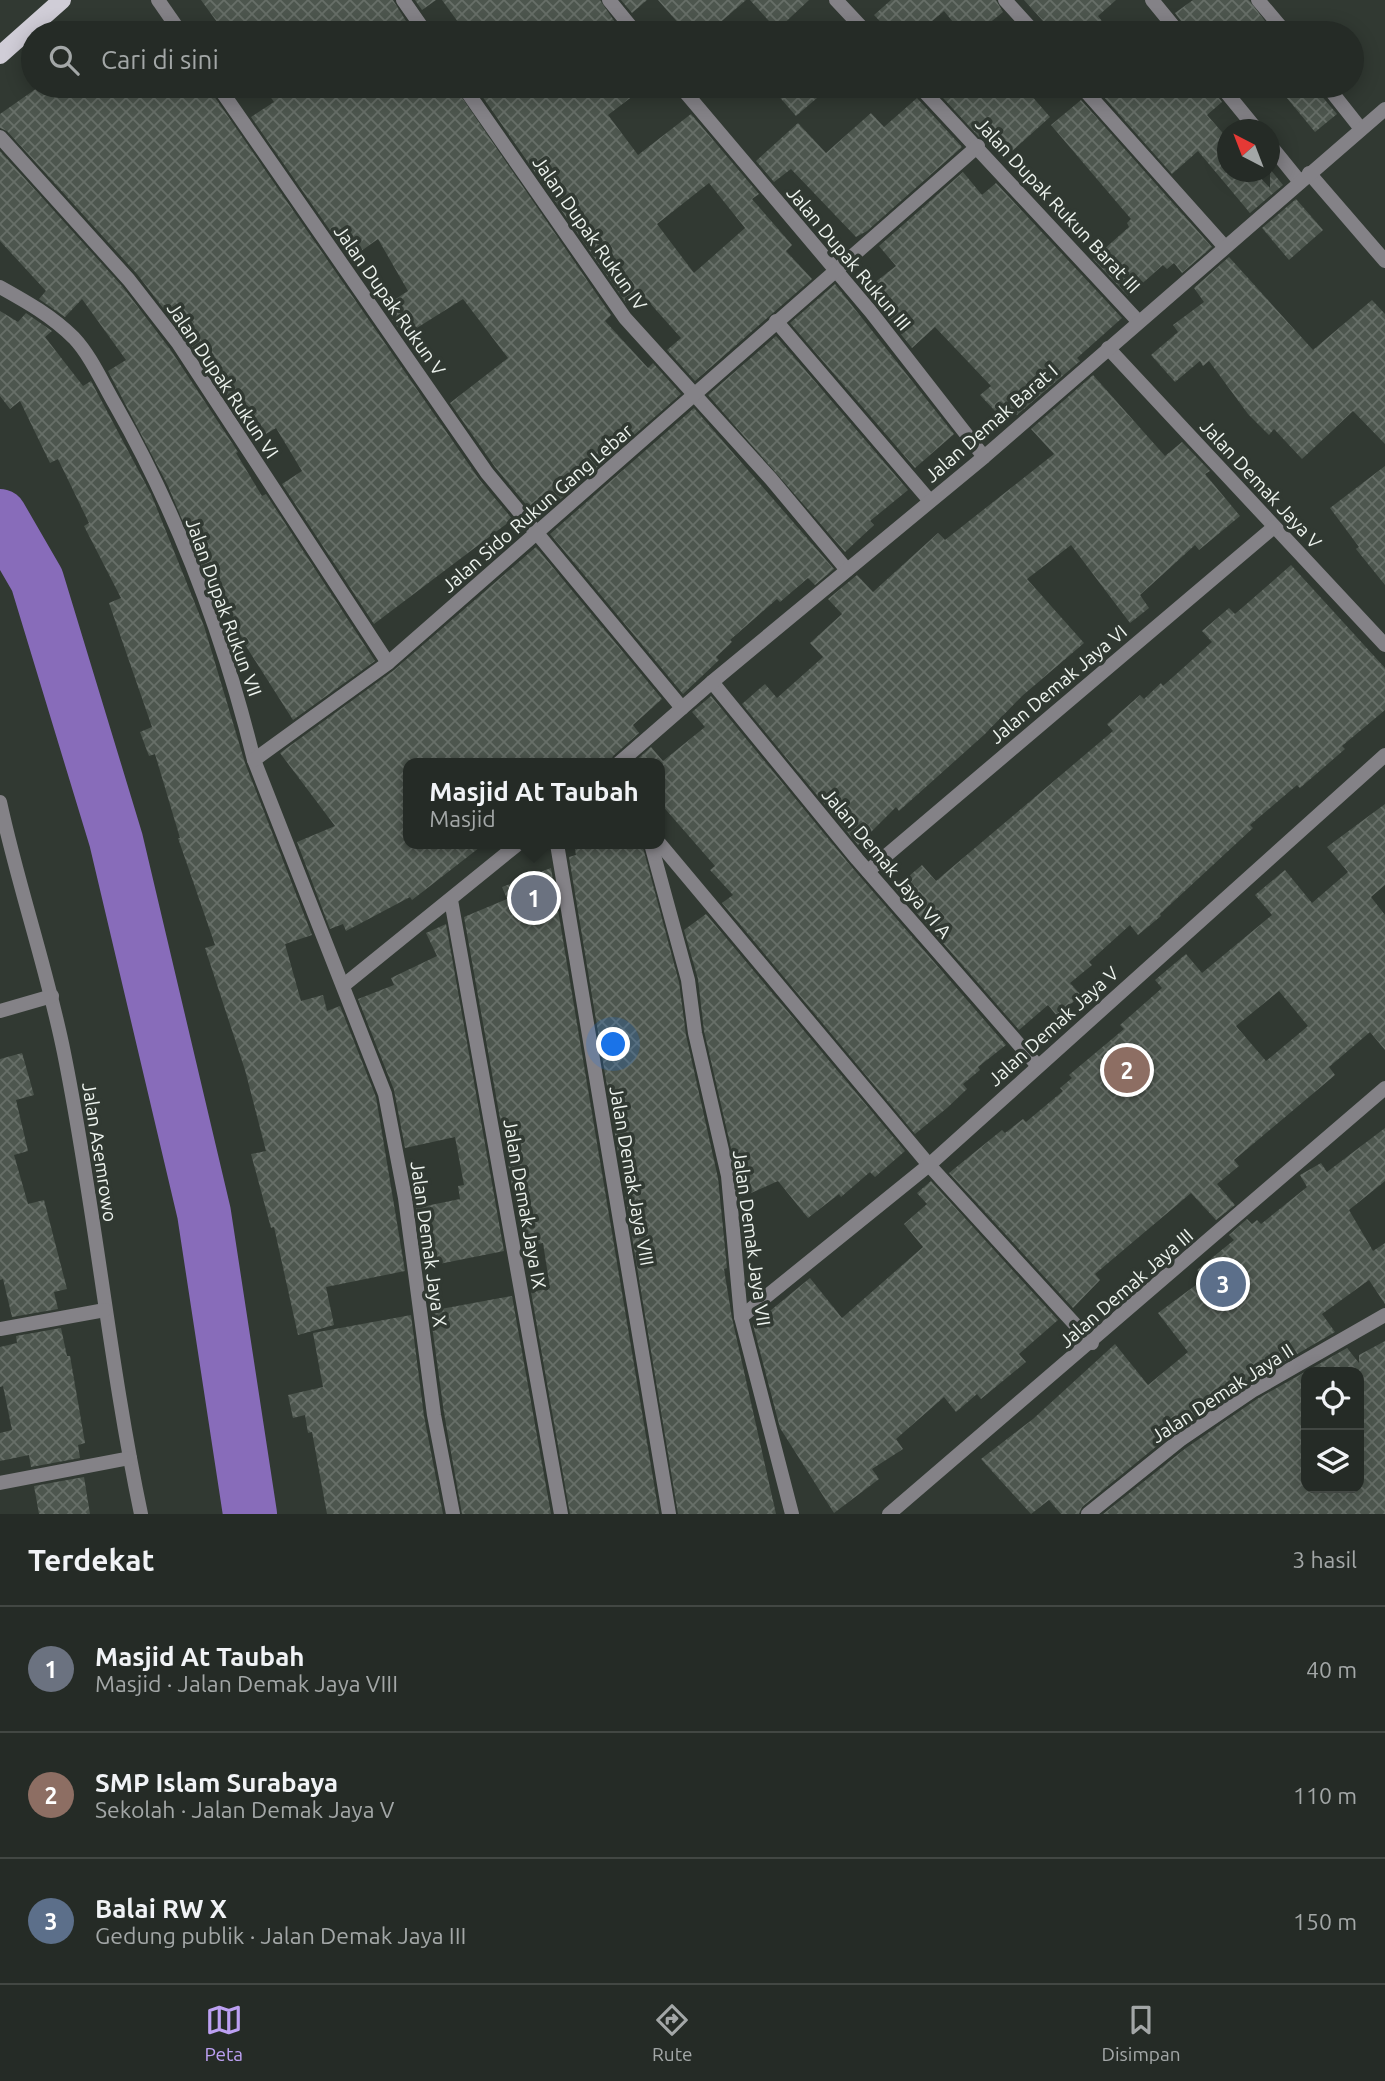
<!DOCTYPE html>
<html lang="id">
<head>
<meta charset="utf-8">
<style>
	body { margin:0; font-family:Ubuntu,sans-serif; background:#313732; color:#f1f3f6 }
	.controls { position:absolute; right:21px; bottom:21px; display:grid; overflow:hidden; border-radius:14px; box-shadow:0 4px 18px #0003 }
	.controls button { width:63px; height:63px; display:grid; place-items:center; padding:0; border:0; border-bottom:2px solid #424743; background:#252b26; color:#f1f3f6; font:35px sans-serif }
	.compass { position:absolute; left:1217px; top:119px; width:63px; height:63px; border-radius:50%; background:#252b26; box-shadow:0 4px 18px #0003; rotate:318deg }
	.you { position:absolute; left:614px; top:1045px; width:24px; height:24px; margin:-18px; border:5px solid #fff; border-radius:50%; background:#1a73e8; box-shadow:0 0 0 10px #1a73e833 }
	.badge { display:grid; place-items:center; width:46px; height:46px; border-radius:50%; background:#bca0f2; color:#fff; font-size:23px; font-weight:700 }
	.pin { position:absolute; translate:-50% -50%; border:4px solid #fff; box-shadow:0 2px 7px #0006 }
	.popup { position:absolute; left:403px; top:758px; width:262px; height:91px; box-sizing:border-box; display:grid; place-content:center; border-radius:14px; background:#252b26; filter:drop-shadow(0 2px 5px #0005); font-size:23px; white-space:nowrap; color:#a3a7a7 }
	.popup b { font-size:26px; color:#f1f3f6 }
	.popup::after { content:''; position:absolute; left:50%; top:100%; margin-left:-14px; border:14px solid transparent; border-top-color:#252b26 }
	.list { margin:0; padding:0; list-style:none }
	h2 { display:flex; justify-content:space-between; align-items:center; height:91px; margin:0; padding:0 28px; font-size:30px }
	h2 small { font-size:23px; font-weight:400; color:#a3a7a7 }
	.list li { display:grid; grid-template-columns:46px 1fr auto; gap:21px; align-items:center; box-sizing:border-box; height:126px; padding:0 28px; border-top:2px solid #424743 }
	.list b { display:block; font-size:26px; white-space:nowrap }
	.list p { margin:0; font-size:23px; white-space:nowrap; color:#a3a7a7 }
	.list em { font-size:23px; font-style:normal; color:#a3a7a7 }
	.icon { flex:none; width:38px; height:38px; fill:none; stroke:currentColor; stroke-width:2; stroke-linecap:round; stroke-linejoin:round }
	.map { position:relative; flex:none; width:1385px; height:1514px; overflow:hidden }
	.search { position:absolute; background:#252b26; box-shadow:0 4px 18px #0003; left:21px; right:21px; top:21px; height:77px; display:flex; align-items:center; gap:18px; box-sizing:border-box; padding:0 24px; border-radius:38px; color:#a3a7a7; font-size:26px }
	.sheet { height:469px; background:#252b26 }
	nav { display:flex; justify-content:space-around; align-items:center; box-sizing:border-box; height:98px; border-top:2px solid #424743; background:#252b26; font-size:19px; color:#a3a7a7 }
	nav a { display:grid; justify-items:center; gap:4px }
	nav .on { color:#bca0f2 }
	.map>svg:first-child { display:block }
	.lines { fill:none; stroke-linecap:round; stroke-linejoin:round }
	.river { stroke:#886cba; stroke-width:54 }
	.building { fill:url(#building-cross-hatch); fill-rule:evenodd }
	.street { stroke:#848287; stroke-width:14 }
	.primary { stroke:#d0cdd7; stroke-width:18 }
	.labels { text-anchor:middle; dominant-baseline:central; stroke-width:7; stroke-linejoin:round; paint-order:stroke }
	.street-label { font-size:19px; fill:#edf3ee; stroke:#313932 }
</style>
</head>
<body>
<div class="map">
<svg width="1385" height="1514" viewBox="0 0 1385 1514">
	<defs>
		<pattern id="building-cross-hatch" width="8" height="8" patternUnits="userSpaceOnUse" patternTransform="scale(1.75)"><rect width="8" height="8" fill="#4d564e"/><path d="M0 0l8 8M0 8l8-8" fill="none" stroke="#676f68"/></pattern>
	</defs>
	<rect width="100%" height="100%" fill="#313932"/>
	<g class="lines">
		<polyline class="river" points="0,516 37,580 116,840 204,1213 250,1514"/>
	</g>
	<g class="building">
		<polygon points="201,0 393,0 406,21 388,33 225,33"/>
		<polygon points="415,0 436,0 422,10"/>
		<polygon points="442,0 600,0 617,25 608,33 466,33"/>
		<polygon points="621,0 647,0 632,13"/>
		<polygon points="658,0 746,0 708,33 687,33"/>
		<polygon points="750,0 809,0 777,30"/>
		<polygon points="891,0 996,0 1003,12 977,33 962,33 944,11 918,33 891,33 874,15"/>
		<polygon points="1024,0 1116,0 1098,16 1111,33 1054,33"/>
		<polygon points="1193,0 1249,0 1274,33 1190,33 1175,13"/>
		<polygon points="40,86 207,86 479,479 523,532 519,535 509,522 374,624 282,484 302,471 276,428 254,441 186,338 137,274 7,131 0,128 0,114"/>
		<polygon points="263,86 454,86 611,315 605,321 648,368 653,363 681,394 538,519 495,467 450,403 508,358 463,299 404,336 383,307 408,291 378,239 350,259 251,117 274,102"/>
		<path d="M475,86h171l-38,29 30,40 53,-41 68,80 -7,5 40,46 -6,6 26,28 -117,102 -28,-31 14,-12 -41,-46 -14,11zM709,183l36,45 -51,45 -37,-49z"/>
		<polygon points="770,86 831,86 796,116"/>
		<polygon points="932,86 1023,86 1050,117 1011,152 990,128 979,137"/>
		<polygon points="1097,86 1210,86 1222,102 1207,115 1228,139 1228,172 1255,172 1270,188 1270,169 1283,185 1250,213 1198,151 1172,174 1095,87"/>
		<polygon points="1277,86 1313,86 1337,114 1315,132"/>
		<polygon points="917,98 962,147 867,231 856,237 791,169 774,182 756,161 798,123 826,153 871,113 884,127"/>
		<polygon points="1081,100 1212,247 1182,273 1174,263 1167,269 1163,265 1128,296 1093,259 1129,227 1127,223 1131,219 1051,125"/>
		<polygon points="0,151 122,286 170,349 238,452 236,453 262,496 266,494 375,661 293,720 214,596 168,486 108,371 126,360 82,299 65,317 39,299 46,291 0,241"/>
		<polygon points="963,172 982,195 996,183 1122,318 1077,358 1080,361 1017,415 1006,403 996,412 980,395 991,386 935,327 912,348 865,290 896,266 879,246"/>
		<polygon points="1296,199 1323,230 1289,260 1262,228"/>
		<polygon points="1229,257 1313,350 1372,300 1385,314 1385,444 1353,411 1302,459 1274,429 1269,435 1248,414 1209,361 1203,366 1200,361 1175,382 1151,355 1178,332 1173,325 1204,302 1194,288"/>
		<polygon points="835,284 954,434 915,468 790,323"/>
		<polygon points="0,311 18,322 26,313 52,331 45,337 83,386 91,381 151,494 204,626 245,763 312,935 285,944 301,1001 323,995 327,1011 340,1006 376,1097 405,1271 326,1287 334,1325 298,1335 274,1227 271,1228 251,1154 266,1151 245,1070 205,948 215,945 178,838 180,838 155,754 149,756 140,732 152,727 109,603 121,598 84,526 89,523 58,459 50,463 20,401 10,409 0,396"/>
		<polygon points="776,336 908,490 870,521 874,525 845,552 708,395"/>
		<polygon points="1093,375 1165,456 1182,442 1210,471 1205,474 1240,516 1199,550 1195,545 1140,595 1149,608 1130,623 1071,545 1027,579 1084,643 1022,696 985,734 899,811 896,807 858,845 742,704 765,684 777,698 823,657 810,643 842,614 828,599 857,575 873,592 938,533 945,540 1054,454 1031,429"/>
		<polygon points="694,408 834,569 815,585 808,578 780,602 777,599 730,640 732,642 716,657 719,660 683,694 550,534"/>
		<polygon points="1385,466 1385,585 1356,549 1359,547 1330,508"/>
		<polygon points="536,547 662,699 633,725 639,733 613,756 610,763 408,763 408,844 484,844 412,900 410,897 346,931 343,924 330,929 297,842 335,826 280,753 394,670"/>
		<polygon points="1291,565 1385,668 1385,710 1342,746 1345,749 1300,788 1297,785 1250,825 1253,828 1160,914 1161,916 1138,935 1130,925 1089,962 1092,965 1070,983 1081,995 1057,1016 1048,1005 1019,1030 895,888 922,865 936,881 1113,731 1107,724 1140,695 1144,699 1161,683 1163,686 1212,642 1202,631 1229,608 1235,614"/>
		<polygon points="711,696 850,865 1006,1045 978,1067 980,1070 963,1084 967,1089 947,1108 915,1134 722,903 733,895 710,870 715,866 660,803 660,763 633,763 651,747 663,761 705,727 692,712"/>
		<path d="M1385,804v81l-14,12 14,18v135l-15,-18 -41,35 6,8 -101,85 5,6 -22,18 18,21 -19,15 -25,-27 -96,81 5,6 -27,28 -124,-135 53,-43 3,3 18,-14 3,3 37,-31 -3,-3 12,-10 -3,-3 55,-46 -4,-4 42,-37 -7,-8 31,-26 16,19 70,-58 -17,-20 30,-25 27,33 36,-31 -21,-25zM1279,991l29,35 -42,35 -30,-35z"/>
		<polygon points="574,844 642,844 679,982 686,1035 718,1178 727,1268 724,1269 732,1318 776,1514 678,1514 569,857 576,855"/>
		<polygon points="551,868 659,1514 570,1514 531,1292 550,1288 543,1243 523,1247 464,917 507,899 502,887"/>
		<polygon points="706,914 905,1151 875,1177 870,1172 841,1197 839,1194 808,1218 778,1181 740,1198 737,1174 704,1031 698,979 684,930"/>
		<polygon points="446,924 504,1251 424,1267 416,1208 460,1199 458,1186 464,1185 455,1137 405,1148 394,1090 358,999 394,985 391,978 437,956 426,933"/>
		<polygon points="22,1053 34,1095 16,1100 28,1151 14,1155 28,1204 44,1200 67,1289 54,1292 58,1309 12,1317 3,1279 0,1280 0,1059"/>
		<polygon points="1385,1128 1385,1181 1349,1210 1373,1251 1385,1243 1385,1304 1369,1280 1322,1314 1335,1332 1247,1383 1174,1432 1082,1507 1079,1514 1061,1514 1049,1500 1031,1514 981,1459 1033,1419 1115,1344 1148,1385 1188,1352 1158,1313 1204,1279 1197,1270 1234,1240 1229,1235 1247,1219 1252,1224 1257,1220 1261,1224 1307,1187 1300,1175 1321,1163 1327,1172"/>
		<polygon points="931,1181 1058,1320 1019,1354 1026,1362 981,1399 977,1394 956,1412 944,1397 896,1439 903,1449 872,1469 879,1479 834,1513 780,1428 753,1325 810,1278 842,1318 923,1247 904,1224 927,1204 917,1193"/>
		<polygon points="512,1296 551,1514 462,1514 444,1413 430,1311"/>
		<polygon points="411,1315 424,1416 443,1514 327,1514 312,1432 308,1433 305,1415 293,1418 288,1395 323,1387 313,1333"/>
		<polygon points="61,1328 67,1356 70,1356 85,1443 78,1445 80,1458 31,1467 29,1455 0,1461 0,1433 12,1430 3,1386 0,1387 0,1347 17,1343 16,1336"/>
		<path d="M1385,1341v173h-282l83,-66 71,-49 90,-51 12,15v-8zM1306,1372h53v116h-53z"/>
		<polygon points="84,1477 90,1514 39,1514 34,1486"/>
	</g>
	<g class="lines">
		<g class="street">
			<polyline points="158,0 181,33"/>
			<polyline points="403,0 426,33"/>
			<polyline points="609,0 636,33"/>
			<polyline points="836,0 867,33"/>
			<polyline points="1005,0 1035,33"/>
			<polyline points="1152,0 1179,33"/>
			<polyline points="1258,0 1286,33"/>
			<polyline points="218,86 487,473 682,708"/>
			<polyline points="463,86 625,318 771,479 847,570"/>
			<polyline points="680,86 871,312 984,457"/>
			<polyline points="919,86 1138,321"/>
			<polyline points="1081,86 1224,246"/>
			<polyline points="1221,86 1257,130"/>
			<polyline points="1327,86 1361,129"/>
			<polyline points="0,137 129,280 178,343 388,663"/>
			<polyline points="1270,145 1300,182"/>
			<polyline points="1309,173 1385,261"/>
			<path d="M0,287c27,15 52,29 74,51 17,18 29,46 42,68 62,109 108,232 138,354l131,334 20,104 29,217 19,99"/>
			<polyline points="776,321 930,501"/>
			<polyline points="1108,348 1385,645"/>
			<polyline points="712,682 857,859 1037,1065"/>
			<polyline points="254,760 388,663 978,146"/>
			<polyline points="619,763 712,682 984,457 1385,109"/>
			<path d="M0,802c18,84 47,166 64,251 31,153 45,309 77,461"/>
			<polyline points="557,844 669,1514"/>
			<polyline points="651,844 688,980 695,1033 728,1176 741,1317 792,1514"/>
			<polyline points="660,844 929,1165 1092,1343"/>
			<polyline points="868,871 1274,527"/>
			<polyline points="451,900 561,1514"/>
			<polyline points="344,985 518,844"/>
			<polyline points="0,1011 52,996"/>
			<polyline points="741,1317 929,1165 1385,755"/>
			<polyline points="0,1329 105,1310"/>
			<polyline points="0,1483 130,1458"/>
			<polyline points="889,1514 1385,1088"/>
			<polyline points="1088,1514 1180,1440 1252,1391 1385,1315"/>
		</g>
		<polyline class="primary" points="0,55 62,0"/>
	</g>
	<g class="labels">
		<g class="street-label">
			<text transform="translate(1058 205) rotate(47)">Jalan Dupak Rukun Barat III</text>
			<text transform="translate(590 233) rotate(55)">Jalan Dupak Rukun IV</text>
			<text transform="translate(849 258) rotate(50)">Jalan Dupak Rukun III</text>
			<text transform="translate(390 300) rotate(55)">Jalan Dupak Rukun V</text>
			<text transform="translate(223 380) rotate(56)">Jalan Dupak Rukun VI</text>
			<text transform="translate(991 423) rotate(-41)">Jalan Demak Barat I</text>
			<text transform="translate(1261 484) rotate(47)">Jalan Demak Jaya V</text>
			<text transform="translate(537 508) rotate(-41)">Jalan Sido Rukun Gang Lebar</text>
			<text transform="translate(224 607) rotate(70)">Jalan Dupak Rukun VII</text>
			<text transform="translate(1058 684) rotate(-40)">Jalan Demak Jaya VI</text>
			<text transform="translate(887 863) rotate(50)">Jalan Demak Jaya VI A</text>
			<text transform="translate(1053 1026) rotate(-42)">Jalan Demak Jaya V</text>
			<text transform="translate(100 1152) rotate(81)">Jalan Asemrowo</text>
			<text transform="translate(632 1176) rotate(80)">Jalan Demak Jaya VIII</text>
			<text transform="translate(525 1204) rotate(80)">Jalan Demak Jaya IX</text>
			<text transform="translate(752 1238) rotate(82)">Jalan Demak Jaya VII</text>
			<text transform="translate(429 1244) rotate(82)">Jalan Demak Jaya X</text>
			<text transform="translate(1126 1288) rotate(-41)">Jalan Demak Jaya III</text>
			<text transform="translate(1222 1393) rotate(-33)">Jalan Demak Jaya II</text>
		</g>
	</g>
</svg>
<div class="controls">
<button><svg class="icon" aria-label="locate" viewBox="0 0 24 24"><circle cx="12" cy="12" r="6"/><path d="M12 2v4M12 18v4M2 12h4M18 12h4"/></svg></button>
<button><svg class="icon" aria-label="layers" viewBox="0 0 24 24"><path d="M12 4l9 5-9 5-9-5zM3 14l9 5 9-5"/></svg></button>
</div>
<svg class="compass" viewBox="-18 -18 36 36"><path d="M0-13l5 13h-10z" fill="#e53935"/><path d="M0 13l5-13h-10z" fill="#a3a7a7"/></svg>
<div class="you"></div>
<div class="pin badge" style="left:534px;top:898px;background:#6b7280">1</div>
<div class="popup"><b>Masjid At Taubah</b>Masjid</div>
<div class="pin badge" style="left:1127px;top:1070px;background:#8d6e63">2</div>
<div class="pin badge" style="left:1223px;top:1284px;background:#5c6f8a">3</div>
<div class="search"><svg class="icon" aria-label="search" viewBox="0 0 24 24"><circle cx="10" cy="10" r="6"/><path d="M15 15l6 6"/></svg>Cari di sini</div>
</div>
<section class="sheet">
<h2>Terdekat<small>3 hasil</small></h2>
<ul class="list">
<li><span class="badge" style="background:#6b7280">1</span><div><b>Masjid At Taubah</b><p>Masjid · Jalan Demak Jaya VIII</p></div><em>40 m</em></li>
<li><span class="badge" style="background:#8d6e63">2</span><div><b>SMP Islam Surabaya</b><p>Sekolah · Jalan Demak Jaya V</p></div><em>110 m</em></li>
<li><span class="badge" style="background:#5c6f8a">3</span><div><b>Balai RW X</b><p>Gedung publik · Jalan Demak Jaya III</p></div><em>150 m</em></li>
</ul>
</section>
<nav>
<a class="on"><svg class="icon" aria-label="map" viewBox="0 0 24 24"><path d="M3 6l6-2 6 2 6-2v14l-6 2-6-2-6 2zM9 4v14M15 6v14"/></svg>Peta</a>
<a><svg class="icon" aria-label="directions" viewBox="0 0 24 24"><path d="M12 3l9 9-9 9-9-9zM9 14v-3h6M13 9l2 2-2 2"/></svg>Rute</a>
<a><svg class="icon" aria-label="saved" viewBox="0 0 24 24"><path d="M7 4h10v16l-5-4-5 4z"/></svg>Disimpan</a>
</nav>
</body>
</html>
